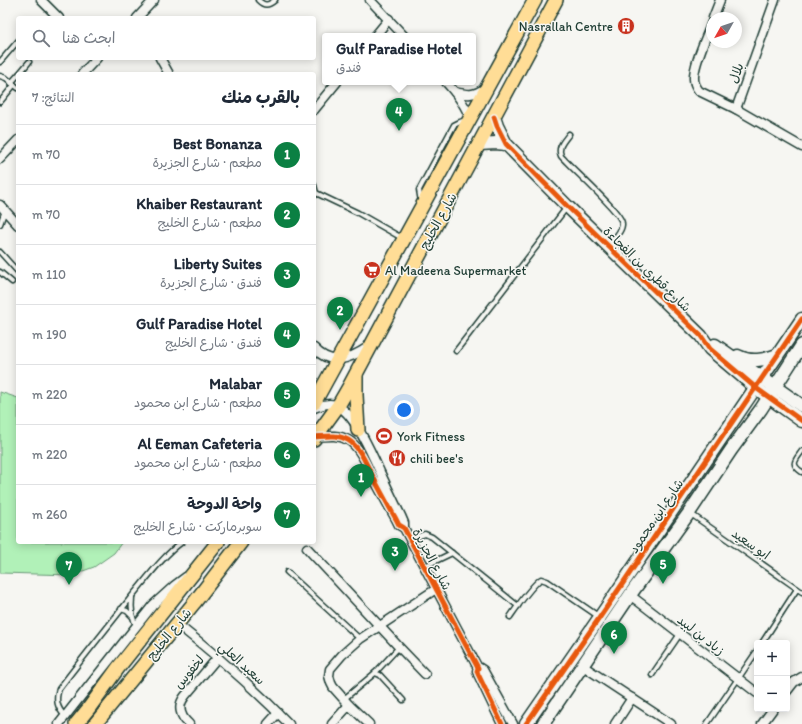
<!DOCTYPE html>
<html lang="ar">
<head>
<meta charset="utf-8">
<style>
	body { margin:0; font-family:Itim,"Playpen Sans Arabic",sans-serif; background:#f2f2f3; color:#1f2937; direction:rtl }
	.controls { position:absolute; right:12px; bottom:12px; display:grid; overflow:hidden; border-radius:4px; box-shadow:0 2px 10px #0003 }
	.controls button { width:36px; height:36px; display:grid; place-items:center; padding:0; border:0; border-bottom:1px solid #e0e1e3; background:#fff; color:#1f2937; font:20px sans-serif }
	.compass { position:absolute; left:706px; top:12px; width:36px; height:36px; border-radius:50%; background:#fff; box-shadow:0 2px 10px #0003; rotate:230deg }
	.you { position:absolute; left:404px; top:410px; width:14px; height:14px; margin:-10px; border:3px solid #fff; border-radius:50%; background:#1a73e8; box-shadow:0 0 0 6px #1a73e833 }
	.badge { display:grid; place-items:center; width:26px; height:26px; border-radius:50%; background:#0b8043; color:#fff; font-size:13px; font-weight:700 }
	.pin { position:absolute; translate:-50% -33px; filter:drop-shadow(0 1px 2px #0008) }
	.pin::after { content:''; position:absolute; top:21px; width:14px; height:12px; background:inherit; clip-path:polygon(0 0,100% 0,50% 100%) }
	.popup { position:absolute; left:322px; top:33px; width:154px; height:52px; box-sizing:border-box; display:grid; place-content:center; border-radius:4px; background:#fff; filter:drop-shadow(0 1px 3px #0005); font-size:13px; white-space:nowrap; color:#747a83 }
	.popup b { font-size:15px; color:#1f2937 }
	.popup::after { content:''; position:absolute; left:50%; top:100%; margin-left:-8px; border:8px solid transparent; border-top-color:#fff }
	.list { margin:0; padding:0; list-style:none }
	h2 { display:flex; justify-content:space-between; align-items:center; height:52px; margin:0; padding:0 16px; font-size:17px }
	h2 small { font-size:13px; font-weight:400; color:#747a83 }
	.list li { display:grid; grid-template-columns:26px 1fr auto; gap:12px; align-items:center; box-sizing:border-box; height:60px; padding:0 16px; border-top:1px solid #e0e1e3 }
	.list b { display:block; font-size:15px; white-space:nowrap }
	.list p { margin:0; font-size:13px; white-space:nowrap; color:#747a83 }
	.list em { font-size:13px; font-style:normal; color:#747a83 }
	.icon { flex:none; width:22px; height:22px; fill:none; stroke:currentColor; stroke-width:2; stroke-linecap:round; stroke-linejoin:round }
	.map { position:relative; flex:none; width:802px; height:724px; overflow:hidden; direction:ltr }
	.search { position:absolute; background:#fff; box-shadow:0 2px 10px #0003; left:16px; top:16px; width:300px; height:44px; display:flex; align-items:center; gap:10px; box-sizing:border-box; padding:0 14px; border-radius:4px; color:#747a83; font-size:15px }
	.panel { position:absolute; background:#fff; box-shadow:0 2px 10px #0003; left:16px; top:72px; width:300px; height:472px; border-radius:4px; direction:rtl }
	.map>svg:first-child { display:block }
	.green { fill:#b1f1b8; stroke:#689776 }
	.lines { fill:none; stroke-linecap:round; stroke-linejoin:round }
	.lane-casing { stroke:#1f3d34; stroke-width:7 }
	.street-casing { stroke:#1f3d34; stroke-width:11 }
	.secondary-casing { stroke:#1f3d34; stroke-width:15 }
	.primary-casing { stroke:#1f3d34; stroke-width:16 }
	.lane { stroke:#f6f6f2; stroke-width:4 }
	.street { stroke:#f6f6f2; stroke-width:8 }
	.secondary { stroke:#f6f6f2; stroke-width:12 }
	.primary { stroke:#ffdd96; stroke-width:13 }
	.cycleway-casing { stroke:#f6f6f2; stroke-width:8 }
	.cycleway { stroke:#e8590c; stroke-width:5 }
	.labels { text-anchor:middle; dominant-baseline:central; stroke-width:3; stroke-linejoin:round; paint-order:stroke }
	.poi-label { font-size:13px; fill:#1f3d34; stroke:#f6f6f2; text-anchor:start }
	.street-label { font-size:13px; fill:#1f3d34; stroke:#f6f6f2 }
</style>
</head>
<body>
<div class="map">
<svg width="802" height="724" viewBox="0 0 802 724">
	<rect width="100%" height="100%" fill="#f6f6f2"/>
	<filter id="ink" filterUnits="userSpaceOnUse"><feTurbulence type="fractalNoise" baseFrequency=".025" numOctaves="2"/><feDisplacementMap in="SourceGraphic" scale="8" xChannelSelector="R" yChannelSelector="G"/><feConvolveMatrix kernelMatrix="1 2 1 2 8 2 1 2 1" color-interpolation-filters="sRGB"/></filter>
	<g filter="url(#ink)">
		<polygon class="green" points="0,392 18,398 18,542 122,542 114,553 94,567 72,575 0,573"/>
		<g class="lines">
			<g class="lane-casing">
				<g id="lane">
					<path d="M258,0c6,6 10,6 17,0"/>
					<polyline points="0,62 18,41"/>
					<polyline points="19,74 29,62"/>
					<polyline points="0,76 6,78 18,88"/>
					<polyline points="11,83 18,75"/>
					<polyline points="0,102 14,85"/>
					<path d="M569,134c-5,7 -12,13 -8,22 10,12 60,56 61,67 1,7 -8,16 -12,21"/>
					<polyline points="314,185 316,193 314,196"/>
					<polyline points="316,193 358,213 402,238"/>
					<polyline points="421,201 420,196 419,190 454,125 460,122 466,120"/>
					<polyline points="0,224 4,213 4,211"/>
					<polyline points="0,252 18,272"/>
					<polyline points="0,272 12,282"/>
					<polyline points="456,351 567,207"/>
					<path d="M802,451c-7,10 -12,13 0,21"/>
					<polyline points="691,514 802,592"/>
					<polyline points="410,539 425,534 432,537 518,606"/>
					<polyline points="425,566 452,553"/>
					<polyline points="287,572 360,639"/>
					<path d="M132,597c-1,10 -1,21 5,29"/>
					<polyline points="121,609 127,611 132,616"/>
					<path d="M510,617c7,-10 21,-31 31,-38l6,2 51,35"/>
					<polyline points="762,643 797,589"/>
					<polyline points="375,673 380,675 403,700"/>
					<polyline points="652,675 680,634"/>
					<polyline points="344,699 375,673 399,647"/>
					<path d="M65,716c-8,-8 -10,-16 -6,-27 24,-32 49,-62 73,-93 16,-19 30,-39 50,-54"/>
					<polyline points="707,724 757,651"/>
				</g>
			</g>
			<g class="street-casing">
				<g id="street">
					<polyline points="41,0 59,18"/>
					<polyline points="370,0 404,36"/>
					<polyline points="137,18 154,0"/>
					<polyline points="713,18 720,0"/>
					<path d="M712,22c-5,14 -19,43 -18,57 0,5 2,8 5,12l37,18 66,38"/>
					<polyline points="375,36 389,19"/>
					<polyline points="160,58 169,74"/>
					<polyline points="82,74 97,58"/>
					<path d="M446,82c10,11 20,23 24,37"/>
					<path d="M455,92c13,3 18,4 30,-4"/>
					<polyline points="736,109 775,0"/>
					<polyline points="314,110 337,82"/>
					<polyline points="0,159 18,140"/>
					<polyline points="0,205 18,225"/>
					<path d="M314,348c17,19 36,11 54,-1"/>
					<path d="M314,408c8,-3 16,-6 24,-2 17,9 34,48 42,66 7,15 14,30 21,44l3,7v4"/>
					<path d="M315,437c12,-1 23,-3 33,3 12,7 18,24 24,35 8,15 16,30 24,44l3,6 5,3 74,140 -1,3 1,3 24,50"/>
					<polyline points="307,548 399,647 425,674"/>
					<polyline points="630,595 757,693"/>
					<path d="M177,624c39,31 77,64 112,100"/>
					<polyline points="583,666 671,724"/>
					<polyline points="478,668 480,668 483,670 513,724"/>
					<polyline points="787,691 794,682 802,677"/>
					<polyline points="59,724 153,605 174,586 186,577"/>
					<path d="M189,724c-9,-8 -12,-18 -4,-28l33,-39"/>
					<polyline points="268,724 278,713"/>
					<polyline points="332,724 349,705"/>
					<polyline points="369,724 349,705 333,687 331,683 329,676 330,669 342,655 360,639 436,589"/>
					<polyline points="615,724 632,698"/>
					<polyline points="762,724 773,709"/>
				</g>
			</g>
			<g class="secondary-casing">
				<g id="secondary">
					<polyline points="494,117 497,126 506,144 567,206 701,336 710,349 756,388 802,421"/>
					<polyline points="480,144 496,143 506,144"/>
					<polyline points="715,345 802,406"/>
					<path d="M738,356c13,7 26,4 39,-1"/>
					<polyline points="526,724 600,617 802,319"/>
					<polyline points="543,724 630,595 689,513 731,450 761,409 802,345"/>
				</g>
			</g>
			<g class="primary-casing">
				<g id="primary">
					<polyline points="356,376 356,395 358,430"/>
					<polyline points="314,403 535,0"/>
					<polyline points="314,439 338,406 349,387 556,0"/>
					<polyline points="76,724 89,708 118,668 218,542"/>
					<polyline points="95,724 194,603 241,542"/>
				</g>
			</g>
			<use href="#lane" class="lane"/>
			<use href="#street" class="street"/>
			<use href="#secondary" class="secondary"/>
			<use href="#primary" class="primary"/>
			<g class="cycleway-casing">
				<g id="cycleway">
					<polyline points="494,117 497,126 506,144 567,206 701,336 710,349 756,388 802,421"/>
					<path d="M315,437c12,-1 23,-3 33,3 12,7 18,24 24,35 8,15 16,30 24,44l3,6 5,3 74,140 -1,3 1,3 24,50"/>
					<polyline points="526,724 600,617 802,319"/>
				</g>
			</g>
			<use href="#cycleway" class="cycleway"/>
		</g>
	</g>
	<defs>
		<g id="building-disc" transform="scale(0.9)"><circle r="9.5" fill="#c8321e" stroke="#f6f6f2"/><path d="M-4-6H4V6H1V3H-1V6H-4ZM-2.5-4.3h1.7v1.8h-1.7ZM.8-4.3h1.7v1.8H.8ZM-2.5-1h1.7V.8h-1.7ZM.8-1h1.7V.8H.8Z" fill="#fff"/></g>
		<g id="supermarket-disc" transform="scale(0.9)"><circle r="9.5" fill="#c8321e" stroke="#f6f6f2"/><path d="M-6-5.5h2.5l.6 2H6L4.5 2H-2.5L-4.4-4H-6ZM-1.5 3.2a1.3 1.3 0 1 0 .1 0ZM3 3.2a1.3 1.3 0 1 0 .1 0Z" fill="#fff"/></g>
		<g id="stadium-disc" transform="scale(0.9)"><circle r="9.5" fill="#c8321e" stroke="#f6f6f2"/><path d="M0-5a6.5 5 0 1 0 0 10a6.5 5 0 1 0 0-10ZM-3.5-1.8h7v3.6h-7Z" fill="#fff"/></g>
		<g id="restaurant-disc" transform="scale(0.9)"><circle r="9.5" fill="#c8321e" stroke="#f6f6f2"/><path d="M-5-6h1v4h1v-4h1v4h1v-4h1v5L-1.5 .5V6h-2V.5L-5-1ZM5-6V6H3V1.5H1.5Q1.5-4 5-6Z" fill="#fff"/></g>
	</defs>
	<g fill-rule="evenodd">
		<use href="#building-disc" x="626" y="26"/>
		<use href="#supermarket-disc" x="372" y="270"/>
		<use href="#stadium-disc" x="384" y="436"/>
		<use href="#restaurant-disc" x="397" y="458"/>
	</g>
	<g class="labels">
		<g class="poi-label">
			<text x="613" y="26" text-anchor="end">Nasrallah Centre</text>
			<text x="385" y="270">Al Madeena Supermarket</text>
			<text x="397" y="436">York Fitness</text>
			<text x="410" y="458">chili bee's</text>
		</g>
		<g class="street-label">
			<text transform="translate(736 73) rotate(-70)">بلال</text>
			<text transform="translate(438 221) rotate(-61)">شارع الخليج</text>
			<text transform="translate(647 269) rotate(44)">شارع قطري بن الفجاءة</text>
			<text transform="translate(656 516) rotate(-56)">شارع ابن محمود</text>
			<text transform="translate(751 544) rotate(35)">ابو سعيد</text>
			<text transform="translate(432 559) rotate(62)">شارع الجزيرة</text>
			<text transform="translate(169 634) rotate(-51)">شارع الخليج</text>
			<text transform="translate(701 635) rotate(38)">زياد بن لبيد</text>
			<text transform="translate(242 663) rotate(42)">سعيد العلي</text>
			<text transform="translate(189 672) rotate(-50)">لخفوس</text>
		</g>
	</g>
</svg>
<div class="controls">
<button>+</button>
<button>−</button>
</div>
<svg class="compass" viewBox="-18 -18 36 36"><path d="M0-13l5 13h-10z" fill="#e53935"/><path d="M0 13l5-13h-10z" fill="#747a83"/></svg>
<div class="you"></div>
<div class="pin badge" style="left:361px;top:497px">1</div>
<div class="pin badge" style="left:340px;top:330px">2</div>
<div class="pin badge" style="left:395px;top:571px">3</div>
<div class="pin badge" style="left:399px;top:131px">4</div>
<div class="popup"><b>Gulf Paradise Hotel</b>فندق</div>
<div class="pin badge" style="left:663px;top:584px">5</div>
<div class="pin badge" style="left:614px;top:654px">6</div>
<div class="pin badge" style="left:69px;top:585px">7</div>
<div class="search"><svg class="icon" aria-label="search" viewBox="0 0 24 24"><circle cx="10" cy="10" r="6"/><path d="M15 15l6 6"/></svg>ابحث هنا</div>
<section class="panel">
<h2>بالقرب منك<small>النتائج: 7</small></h2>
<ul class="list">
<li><span class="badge">1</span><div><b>Best Bonanza</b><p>مطعم · شارع الجزيرة</p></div><em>70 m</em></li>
<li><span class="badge">2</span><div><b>Khaiber Restaurant</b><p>مطعم · شارع الخليج</p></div><em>70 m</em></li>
<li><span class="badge">3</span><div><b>Liberty Suites</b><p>فندق · شارع الجزيرة</p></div><em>110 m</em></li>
<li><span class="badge">4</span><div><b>Gulf Paradise Hotel</b><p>فندق · شارع الخليج</p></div><em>190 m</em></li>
<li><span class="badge">5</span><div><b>Malabar</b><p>مطعم · شارع ابن محمود</p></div><em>220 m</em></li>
<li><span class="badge">6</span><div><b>Al Eeman Cafeteria</b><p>مطعم · شارع ابن محمود</p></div><em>220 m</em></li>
<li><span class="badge">7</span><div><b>واحة الدوحة</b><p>سوبرماركت · شارع الخليج</p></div><em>260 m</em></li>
</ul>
</section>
</div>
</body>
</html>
